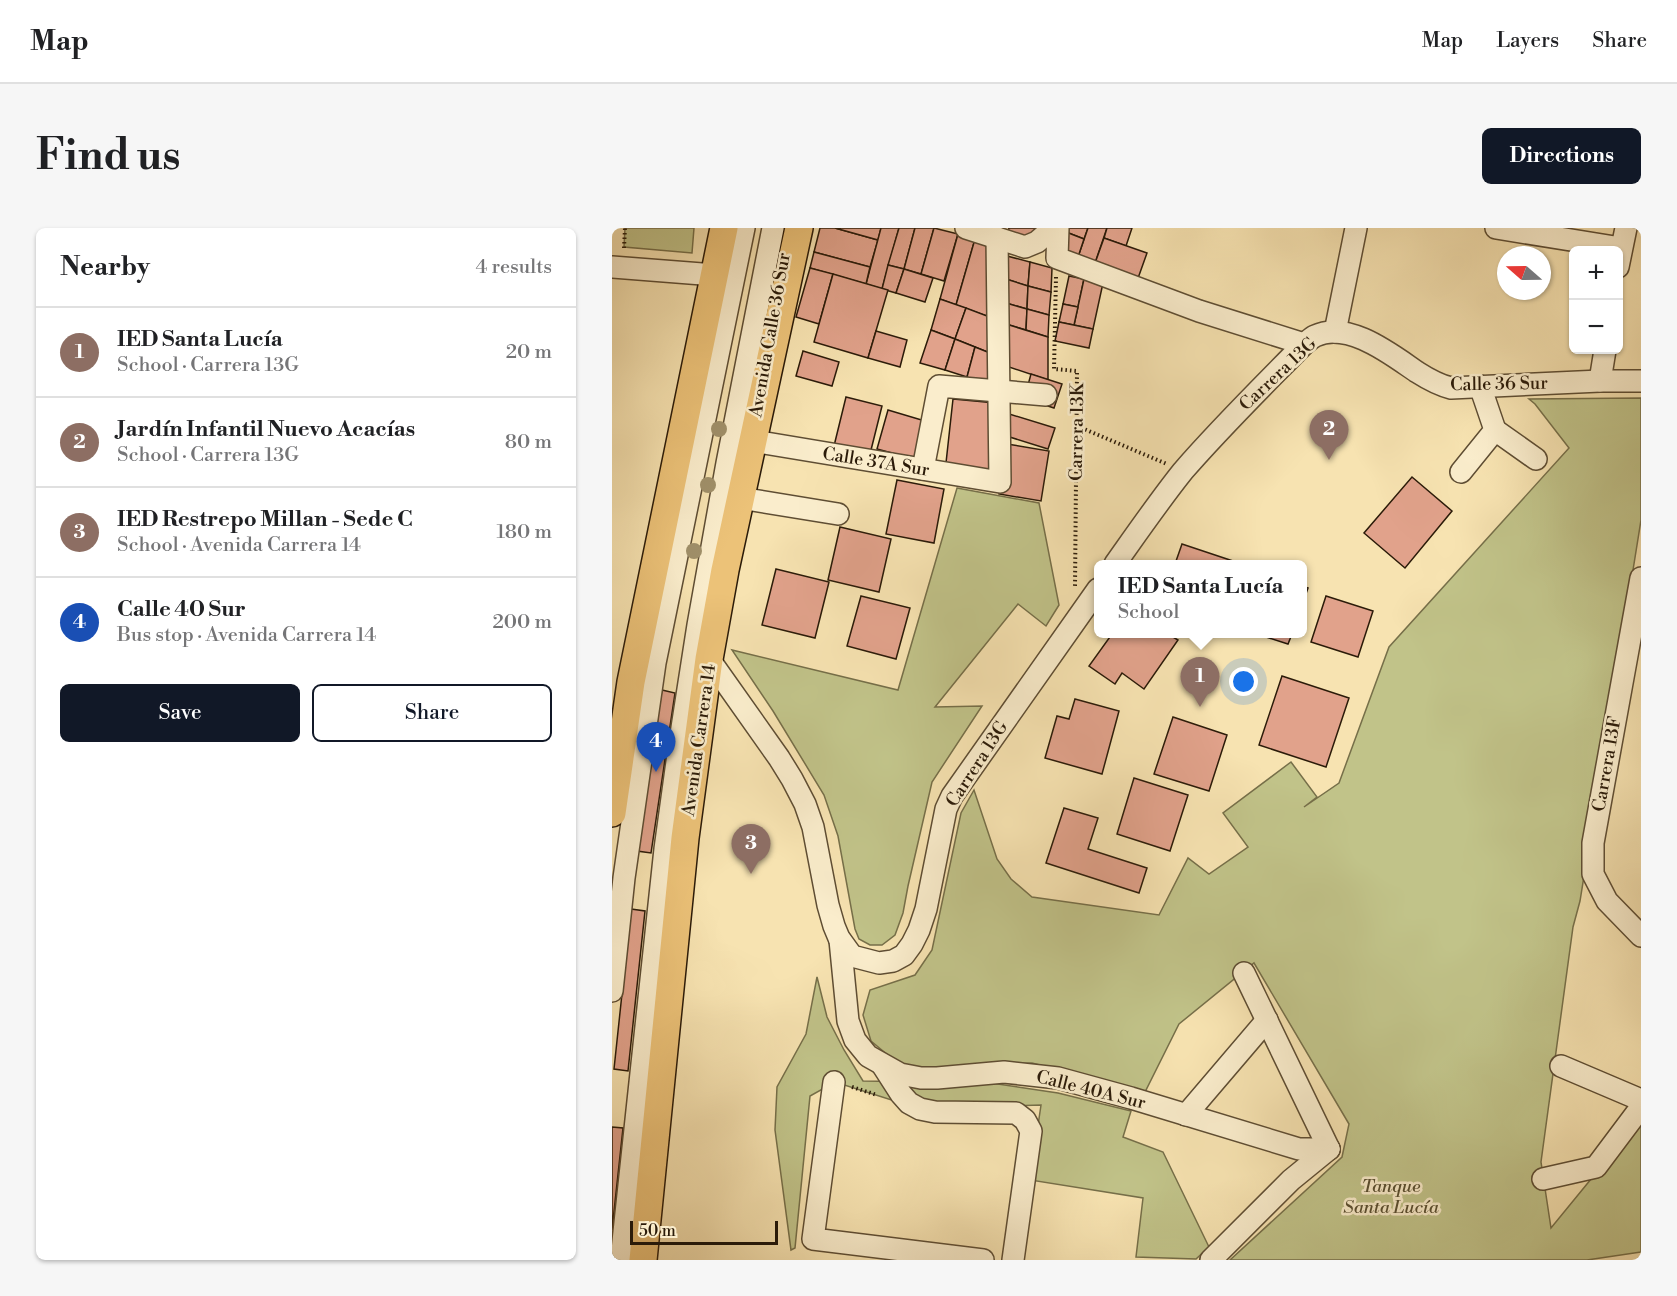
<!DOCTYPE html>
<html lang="en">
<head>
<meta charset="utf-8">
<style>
	body { margin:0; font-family:"Libre Bodoni",serif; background:#f6f6f6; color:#202124 }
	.controls { position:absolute; right:18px; top:18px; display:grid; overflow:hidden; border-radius:9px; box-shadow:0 2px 4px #0004 }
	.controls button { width:54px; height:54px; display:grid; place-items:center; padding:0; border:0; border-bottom:2px solid #e0e0e0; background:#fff; color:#202124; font:30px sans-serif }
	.compass { position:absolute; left:885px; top:18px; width:54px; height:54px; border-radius:50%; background:#fff; box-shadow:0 2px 4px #0004; rotate:290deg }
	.scale { position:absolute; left:18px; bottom:15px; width:148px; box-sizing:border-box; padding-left:6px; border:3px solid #2b1b09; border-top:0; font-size:16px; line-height:21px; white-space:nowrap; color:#2b1b09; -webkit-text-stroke:4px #faedcc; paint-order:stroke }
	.you { position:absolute; left:632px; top:454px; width:21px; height:21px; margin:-15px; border:4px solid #fff; border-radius:50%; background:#1a73e8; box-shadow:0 0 0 9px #1a73e833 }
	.badge { display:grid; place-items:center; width:39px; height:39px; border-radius:50%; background:#111827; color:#fff; font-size:20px; font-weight:700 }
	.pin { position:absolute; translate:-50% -50px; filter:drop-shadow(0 2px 3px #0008) }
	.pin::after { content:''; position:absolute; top:32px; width:21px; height:18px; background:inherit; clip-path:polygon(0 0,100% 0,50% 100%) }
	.popup { position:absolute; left:482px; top:332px; width:213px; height:78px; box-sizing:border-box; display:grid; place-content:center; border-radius:9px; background:#fff; filter:drop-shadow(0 2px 4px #0005); font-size:20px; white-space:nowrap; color:#757577 }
	.popup b { font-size:22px; color:#202124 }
	.popup::after { content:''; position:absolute; left:50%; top:100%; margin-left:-12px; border:12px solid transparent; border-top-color:#fff }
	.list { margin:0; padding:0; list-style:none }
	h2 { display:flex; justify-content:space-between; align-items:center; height:78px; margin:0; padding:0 24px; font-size:26px }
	h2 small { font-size:20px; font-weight:400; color:#757577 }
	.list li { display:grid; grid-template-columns:39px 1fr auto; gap:18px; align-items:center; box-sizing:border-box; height:90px; padding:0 24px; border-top:2px solid #e0e0e0 }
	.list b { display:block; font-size:22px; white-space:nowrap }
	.list p { margin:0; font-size:20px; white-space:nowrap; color:#757577 }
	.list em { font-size:20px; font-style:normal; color:#757577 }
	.actions { display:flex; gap:12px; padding:18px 24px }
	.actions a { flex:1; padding:14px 0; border:2px solid #111827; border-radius:9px; text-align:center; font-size:21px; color:#111827 }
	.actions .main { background:#111827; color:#fff }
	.map { position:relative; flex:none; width:1029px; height:1032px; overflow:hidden; border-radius:9px }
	header { display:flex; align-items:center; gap:36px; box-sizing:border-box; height:84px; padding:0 30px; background:#fff; border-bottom:2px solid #e0e0e0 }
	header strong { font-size:28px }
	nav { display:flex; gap:33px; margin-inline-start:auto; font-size:21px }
	.intro { display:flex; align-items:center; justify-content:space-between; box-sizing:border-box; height:144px; padding:0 36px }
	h1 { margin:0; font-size:42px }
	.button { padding:15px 27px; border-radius:9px; background:#111827; color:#fff; font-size:21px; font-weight:700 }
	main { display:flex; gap:36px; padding:0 36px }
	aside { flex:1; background:#fff; border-radius:9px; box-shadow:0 2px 4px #0004 }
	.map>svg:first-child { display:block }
	.green { fill:#c1c389; stroke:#766f49; stroke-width:1.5 }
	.building { fill:#e1a28b; stroke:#2b1b09; stroke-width:1.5 }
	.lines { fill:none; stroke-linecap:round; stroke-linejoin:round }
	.minor-casing { stroke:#5e4d33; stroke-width:24 }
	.major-casing { stroke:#2b1b09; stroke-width:30 }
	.path { stroke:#2b1b09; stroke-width:4; stroke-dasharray:1.5 3; stroke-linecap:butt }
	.minor { stroke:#faedcc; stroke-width:21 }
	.major { stroke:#ecc278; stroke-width:27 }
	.tree { fill:#a0906a }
	.labels { text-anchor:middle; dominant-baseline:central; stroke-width:5; stroke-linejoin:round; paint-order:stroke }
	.street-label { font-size:18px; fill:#2b1b09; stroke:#faedcc }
	.park-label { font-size:18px; font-style:italic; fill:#584d2f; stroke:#faedcc }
</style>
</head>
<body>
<header>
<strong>Map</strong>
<nav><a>Map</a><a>Layers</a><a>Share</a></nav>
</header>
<div class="intro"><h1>Find us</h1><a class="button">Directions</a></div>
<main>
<aside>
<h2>Nearby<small>4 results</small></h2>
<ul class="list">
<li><span class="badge" style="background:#8d6e63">1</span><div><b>IED Santa Lucía</b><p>School · Carrera 13G</p></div><em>20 m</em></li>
<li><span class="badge" style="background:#8d6e63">2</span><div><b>Jardín Infantil Nuevo Acacías</b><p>School · Carrera 13G</p></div><em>80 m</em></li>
<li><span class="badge" style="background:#8d6e63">3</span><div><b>IED Restrepo Millan - Sede C</b><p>School · Avenida Carrera 14</p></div><em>180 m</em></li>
<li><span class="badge" style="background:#1a4fb4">4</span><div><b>Calle 40 Sur</b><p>Bus stop · Avenida Carrera 14</p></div><em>200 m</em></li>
</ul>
<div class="actions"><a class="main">Save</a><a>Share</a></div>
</aside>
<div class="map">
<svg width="1029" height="1032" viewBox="0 0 1029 1032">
	<rect width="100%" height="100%" fill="#f7e3b1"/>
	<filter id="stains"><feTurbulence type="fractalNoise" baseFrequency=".00333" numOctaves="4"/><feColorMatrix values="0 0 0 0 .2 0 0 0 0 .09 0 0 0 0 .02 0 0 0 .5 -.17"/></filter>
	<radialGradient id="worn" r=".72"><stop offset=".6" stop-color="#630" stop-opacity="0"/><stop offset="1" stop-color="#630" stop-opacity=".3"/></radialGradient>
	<g class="green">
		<polygon points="13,0 82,0 80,25 12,19"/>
		<polygon points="1029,170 1029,292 968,673 961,699 929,934 939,1000 1029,890 1029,1024 975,1032 618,1032 730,929 737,896 642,735 567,796 533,864 420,835 300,841 277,828 259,813 251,787 258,762 303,747 320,722 349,585 362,562 385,631 399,651 420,669 547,687 576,630 597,646 636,619 611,585 679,534 705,569 692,579 727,555 777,419 957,220 923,176 917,171"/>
		<polygon points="345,260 427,275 447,377 434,398 406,376 323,479 370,478 320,554 296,658 291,685 283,707 270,717 258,717 247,711 243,701 226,608 212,567 161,483 120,422 286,462"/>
		<polygon points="205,749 215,789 232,822 251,853 379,855 446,865 519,883 511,909 551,924 597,1019 584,1031 524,1029 531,970 418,952 429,877 308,881 223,854 198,868 183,1020 179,1022 163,902 165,859 194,806"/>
	</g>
	<g class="building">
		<polygon points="208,0 223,0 266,12 258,39 202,24"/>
		<polygon points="223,0 269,0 266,12"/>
		<polygon points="269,0 287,0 270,61 254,56"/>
		<polygon points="287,0 303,0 292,41 276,37"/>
		<polygon points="303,0 322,0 309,46 292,41"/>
		<polygon points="322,0 346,6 332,53 309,46"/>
		<polygon points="397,0 423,0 419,15 395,7"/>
		<polygon points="455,0 476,0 472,11 454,4"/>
		<polygon points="476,0 495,0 482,38 465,32"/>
		<polygon points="495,0 520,0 514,18 492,10"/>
		<polygon points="454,4 472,11 465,32 446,26"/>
		<polygon points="346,6 363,11 344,77 328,71"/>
		<polygon points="492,10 535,25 525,53 482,38"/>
		<polygon points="363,11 385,21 383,91 344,77"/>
		<polygon points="202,24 258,39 254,56 198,40"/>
		<polygon points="395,28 418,34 416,58 394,51"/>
		<polygon points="418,34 440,40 439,64 416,58"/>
		<polygon points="276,37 292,41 284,65 270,61"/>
		<polygon points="198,40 221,46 207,96 184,89"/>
		<polygon points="292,41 321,50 313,74 284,65"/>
		<polygon points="221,46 276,62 256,130 202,114"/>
		<polygon points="457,48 472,51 466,79 451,76"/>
		<polygon points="394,51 416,58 415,81 394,75"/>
		<polygon points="472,51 491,55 481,101 462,97"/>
		<polygon points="416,58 439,64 437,87 415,81"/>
		<polygon points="328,71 354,80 343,111 319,102"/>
		<polygon points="394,75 415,81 414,102 394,96"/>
		<polygon points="451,76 466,79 462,97 447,94"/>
		<polygon points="354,80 383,91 383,127 343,111"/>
		<polygon points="415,81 437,87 436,109 414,102"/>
		<polygon points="447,94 481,101 477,120 443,113"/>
		<polygon points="394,96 436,109 436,152 394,138"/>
		<polygon points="319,102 343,111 333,142 308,135"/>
		<polygon points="264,103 295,112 288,139 256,130"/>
		<polygon points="343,111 363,119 355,149 333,142"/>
		<polygon points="363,119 383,127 382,160 355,149"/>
		<polygon points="191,123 227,134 220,158 184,148"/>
		<polygon points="419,146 450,156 442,180 433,177 416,157"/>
		<polygon points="234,169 270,178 258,226 222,218"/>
		<polygon points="341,171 384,175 377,249 333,244"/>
		<polygon points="276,182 313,193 302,231 265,221"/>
		<polygon points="394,185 443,200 436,221 388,206"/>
		<polygon points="395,216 437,223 429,273 387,266"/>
		<polygon points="800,249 840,283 793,340 752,305"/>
		<polygon points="285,252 332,261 322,315 274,306"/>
		<polygon points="228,299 279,311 267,364 216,352"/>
		<polygon points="570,316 630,336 563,336"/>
		<polygon points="164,341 217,354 203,410 150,397"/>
		<polygon points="690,358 696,360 690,377"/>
		<polygon points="249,368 298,380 284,431 235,418"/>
		<polygon points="714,368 761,383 746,429 699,414"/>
		<polygon points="500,406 556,406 566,412 532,461 510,445 503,456 477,438"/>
		<polygon points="645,406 680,406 676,416"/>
		<polygon points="670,448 737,470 714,539 647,517"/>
		<polygon points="50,462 63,465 39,625 25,623"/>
		<polygon points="463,471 507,483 490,546 433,530 445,488 457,491"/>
		<polygon points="561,489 615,507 597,563 542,546"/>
		<polygon points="522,550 576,567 558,623 505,606"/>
		<polygon points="452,580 486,590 476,621 535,640 527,665 434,635"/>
		<polygon points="19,681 33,683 16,843 2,841"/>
		<polygon points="0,899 11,900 0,1002"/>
	</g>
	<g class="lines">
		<g class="minor-casing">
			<g id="minor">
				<polyline points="354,0 413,19 425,14 441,0"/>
				<polyline points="446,0 445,30 587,83 692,116"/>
				<polyline points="884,0 1009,20"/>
				<polyline points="0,39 103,47"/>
				<polyline points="1006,39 1014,0"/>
				<polyline points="723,104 744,0"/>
				<polyline points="988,153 993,122"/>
				<polyline points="883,202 924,231"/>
				<polyline points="141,213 388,254 385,10"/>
				<polyline points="311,241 327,158 434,167"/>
				<polyline points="849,244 883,202 868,158"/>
				<polyline points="128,270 226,286"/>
				<path d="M503,336c22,-31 44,-63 68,-93 38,-44 80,-85 121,-127 3,-2 7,-6 11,-8 33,-16 77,19 102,36 11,7 21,13 34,16l149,-7h41"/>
				<polyline points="1029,350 981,615 981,646 995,673 1029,708"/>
				<polyline points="97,431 167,530 180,551 193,576 201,599 216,677 222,698 227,710 240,728 267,735 281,733 292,727 300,716 307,702 314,681 334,581 340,568 486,361"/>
				<polyline points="228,712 236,793 243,812 256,828 288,846 309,850 325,850 392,844 446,850 519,870 687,921 717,921"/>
				<polyline points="632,745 717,921"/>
				<polyline points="0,763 12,650 43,435 132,0"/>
				<polyline points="271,838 289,866 297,875 308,881 323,884 404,885 413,892 419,903 401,1032"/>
				<polyline points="949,838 1029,872"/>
				<polyline points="222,854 201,1011 371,1032"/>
				<polyline points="574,887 655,792"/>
				<polyline points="931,951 984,939 1029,879"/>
				<polyline points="9,1032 53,621 67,519 86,397 115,235 161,0"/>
				<polyline points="599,1032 679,952 717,921"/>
			</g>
		</g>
		<g class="major-casing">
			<g id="major">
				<polyline points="0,585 19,454 112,0"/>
				<polyline points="31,1032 73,610 97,431 113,342 187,0"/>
			</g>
		</g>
		<g class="path">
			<polyline points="12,20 13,0"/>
			<polyline points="444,49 442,141 465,143 463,358"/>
			<polyline points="465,198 555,236"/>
			<polyline points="240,859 265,867"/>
		</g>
		<use href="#minor" class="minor"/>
		<use href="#major" class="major"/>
	</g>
	<g class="tree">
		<circle cx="107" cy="201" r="8"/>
		<circle cx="96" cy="257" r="8"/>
		<circle cx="82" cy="323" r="8"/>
	</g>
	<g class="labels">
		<g class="street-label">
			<text transform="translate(158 107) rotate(-80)">Avenida Calle 36 Sur</text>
			<text transform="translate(666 146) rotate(-43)">Carrera 13G</text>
			<text transform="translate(887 156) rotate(-1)">Calle 36 Sur</text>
			<text transform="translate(465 204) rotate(-89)">Carrera 13K</text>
			<text transform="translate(264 234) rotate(9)">Calle 37A Sur</text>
			<text transform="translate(87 512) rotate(-82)">Avenida Carrera 14</text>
			<text transform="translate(365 536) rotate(-57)">Carrera 13G</text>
			<text transform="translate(995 536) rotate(-80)">Carrera 13F</text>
			<text transform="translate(479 862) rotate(14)">Calle 40A Sur</text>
		</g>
		<g class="park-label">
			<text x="779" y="958">Tanque<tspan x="779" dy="21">Santa Lucía</tspan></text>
		</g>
	</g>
	<rect width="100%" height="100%" filter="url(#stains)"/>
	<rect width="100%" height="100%" fill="url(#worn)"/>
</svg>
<div class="controls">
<button>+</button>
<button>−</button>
</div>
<svg class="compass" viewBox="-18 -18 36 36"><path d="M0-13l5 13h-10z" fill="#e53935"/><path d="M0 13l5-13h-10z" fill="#757577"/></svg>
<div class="scale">50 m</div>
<div class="you"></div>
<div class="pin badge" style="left:588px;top:479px;background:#8d6e63">1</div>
<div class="popup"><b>IED Santa Lucía</b>School</div>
<div class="pin badge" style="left:717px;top:232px;background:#8d6e63">2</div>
<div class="pin badge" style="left:139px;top:646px;background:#8d6e63">3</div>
<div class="pin badge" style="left:44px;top:544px;background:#1a4fb4">4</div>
</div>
</main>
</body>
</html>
